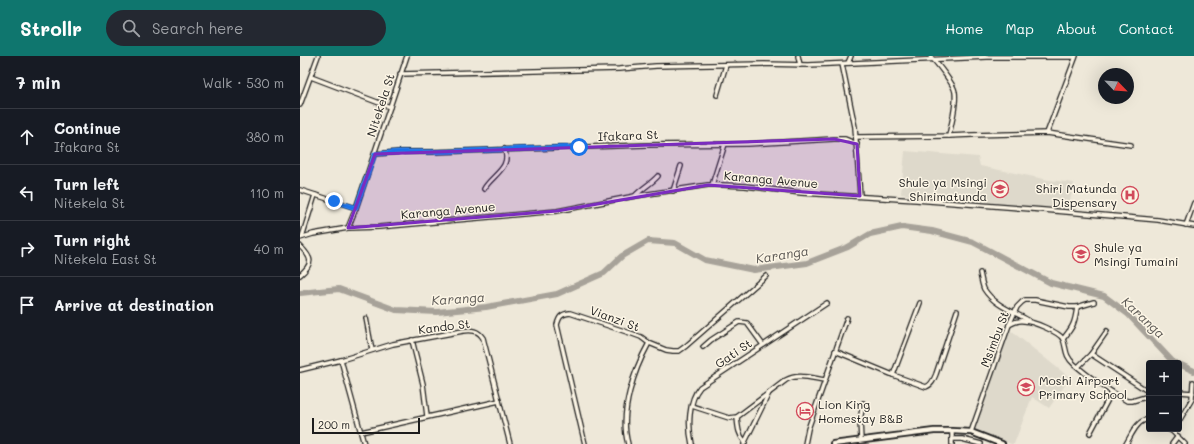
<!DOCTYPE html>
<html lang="en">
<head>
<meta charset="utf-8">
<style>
	body { margin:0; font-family:Mali,sans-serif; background:#242831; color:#f1f3f6 }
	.controls { position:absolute; right:12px; bottom:12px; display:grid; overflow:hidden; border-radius:4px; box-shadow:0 4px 16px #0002 }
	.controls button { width:36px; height:36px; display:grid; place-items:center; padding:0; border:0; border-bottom:1px solid #363941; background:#171b24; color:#f1f3f6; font:20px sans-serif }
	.compass { position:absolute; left:798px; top:12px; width:36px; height:36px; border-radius:50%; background:#171b24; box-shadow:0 4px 16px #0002; rotate:115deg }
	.scale { position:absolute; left:12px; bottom:10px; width:108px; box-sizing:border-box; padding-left:4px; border:2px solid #1c1c1c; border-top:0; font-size:11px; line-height:14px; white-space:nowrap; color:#1c1c1c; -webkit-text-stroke:3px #fcf5e5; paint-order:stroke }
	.stop { position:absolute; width:12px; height:12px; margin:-9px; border:3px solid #1a73e8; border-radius:50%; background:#fff }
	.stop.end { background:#1a73e8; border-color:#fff; box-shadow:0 1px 4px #0008 }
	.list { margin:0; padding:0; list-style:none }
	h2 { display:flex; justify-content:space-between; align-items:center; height:52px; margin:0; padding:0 16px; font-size:17px }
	h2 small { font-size:13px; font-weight:400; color:#9ea1a6 }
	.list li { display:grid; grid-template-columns:26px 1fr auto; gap:12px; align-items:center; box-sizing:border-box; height:56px; padding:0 16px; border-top:1px solid #363941 }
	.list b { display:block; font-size:15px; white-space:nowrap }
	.list p { margin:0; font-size:13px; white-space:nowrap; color:#9ea1a6 }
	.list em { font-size:13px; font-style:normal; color:#9ea1a6 }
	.icon { flex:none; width:22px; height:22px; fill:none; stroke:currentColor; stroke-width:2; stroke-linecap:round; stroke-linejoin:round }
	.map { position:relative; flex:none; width:894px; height:388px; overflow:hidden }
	header { display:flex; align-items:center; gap:24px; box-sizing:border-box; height:56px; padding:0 20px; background:#0f766e; color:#fff }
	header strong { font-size:19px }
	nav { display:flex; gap:22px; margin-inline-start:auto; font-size:14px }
	.search { width:280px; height:36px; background:#242831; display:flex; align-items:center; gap:10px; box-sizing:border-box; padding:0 14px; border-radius:22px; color:#9ea1a6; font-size:15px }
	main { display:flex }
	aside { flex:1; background:#171b24 }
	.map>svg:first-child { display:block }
	.built { fill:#ded9cb }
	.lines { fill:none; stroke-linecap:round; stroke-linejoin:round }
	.river { stroke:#a7a299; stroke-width:6 }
	.minor-casing { stroke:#1c1c1c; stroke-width:6 }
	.tertiary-casing { stroke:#1c1c1c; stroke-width:8 }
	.minor { stroke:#fcf5e5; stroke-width:3.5 }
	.tertiary { stroke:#fcf5e5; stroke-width:4.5 }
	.route { stroke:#1a73e8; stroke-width:5 }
	.marked { fill:#7b2cbf; fill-opacity:0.2; stroke:#7b2cbf; stroke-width:3; stroke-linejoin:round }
	.labels { text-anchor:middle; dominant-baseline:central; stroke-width:3; stroke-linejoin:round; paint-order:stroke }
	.street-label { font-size:12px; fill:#1c1c1c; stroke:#fcf5e5 }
	.poi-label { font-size:12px; fill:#1c1c1c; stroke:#fcf5e5; text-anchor:start }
	.water-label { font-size:13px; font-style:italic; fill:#5b5854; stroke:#fcf5e5 }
</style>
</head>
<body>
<header>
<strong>Strollr</strong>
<div class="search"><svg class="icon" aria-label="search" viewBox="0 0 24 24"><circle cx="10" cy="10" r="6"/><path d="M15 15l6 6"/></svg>Search here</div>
<nav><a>Home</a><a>Map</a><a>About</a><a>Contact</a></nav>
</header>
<main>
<aside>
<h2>7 min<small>Walk · 530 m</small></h2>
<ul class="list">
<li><svg class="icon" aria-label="ahead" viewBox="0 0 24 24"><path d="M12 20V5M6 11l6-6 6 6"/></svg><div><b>Continue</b><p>Ifakara St</p></div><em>380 m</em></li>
<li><svg class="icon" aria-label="left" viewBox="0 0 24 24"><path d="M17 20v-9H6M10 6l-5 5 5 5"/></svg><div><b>Turn left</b><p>Nitekela St</p></div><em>110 m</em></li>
<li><svg class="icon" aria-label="right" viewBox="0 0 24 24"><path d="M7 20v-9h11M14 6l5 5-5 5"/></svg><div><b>Turn right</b><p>Nitekela East St</p></div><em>40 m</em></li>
<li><svg class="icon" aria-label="arrive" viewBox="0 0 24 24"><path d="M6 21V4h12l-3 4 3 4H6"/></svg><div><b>Arrive at destination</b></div></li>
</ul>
</aside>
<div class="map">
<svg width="894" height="388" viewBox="0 0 894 388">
	<rect width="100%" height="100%" fill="#eee8d9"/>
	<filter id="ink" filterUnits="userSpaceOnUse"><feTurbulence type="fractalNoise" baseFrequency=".025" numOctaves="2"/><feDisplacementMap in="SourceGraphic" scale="8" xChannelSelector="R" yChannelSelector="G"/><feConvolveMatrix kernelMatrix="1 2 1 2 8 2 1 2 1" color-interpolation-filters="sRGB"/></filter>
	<g filter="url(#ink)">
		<g class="built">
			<polygon points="605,95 678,101 680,110 749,124 774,127 768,153 707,149 601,138"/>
			<polygon points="710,274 770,322 749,352 732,341 714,388 711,388 674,373"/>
		</g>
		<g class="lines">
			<g class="river">
				<polyline points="0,237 39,233 96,254 137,256 186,251 257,238 304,217 322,200 348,185 375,187 405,204 454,214 507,207 548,191 570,178 602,171 632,175 673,186 751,227 804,240 828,258 873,306 876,307"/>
				<polyline points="879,308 894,315"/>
			</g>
			<g class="minor-casing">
				<g id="minor">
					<polyline points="498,0 500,9"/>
					<path d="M630,0c6,6 24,28 25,36 2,13 -4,32 -6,44"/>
					<polyline points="548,7 551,0"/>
					<polyline points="542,8 555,71 560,140"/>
					<polyline points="100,18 319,13 356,10 464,8 508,9 687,1 775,1"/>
					<polyline points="11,21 90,51"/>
					<polyline points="417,39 426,9"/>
					<polyline points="0,49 18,0"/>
					<polyline points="747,77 776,0"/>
					<polyline points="556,81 649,80 672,79 747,77 831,89"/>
					<polyline points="75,98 99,96 132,96 347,89 448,88 534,83 545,83 557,88"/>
					<polyline points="412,129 425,88"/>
					<path d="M184,133c7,-13 29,-22 20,-40"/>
					<polyline points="0,134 56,152"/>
					<polyline points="373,135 381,110"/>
					<path d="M335,140c7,-8 16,-12 23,-20"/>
					<polyline points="886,169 894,147"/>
					<polyline points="48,172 56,152 107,0"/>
					<polyline points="2,181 15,139"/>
					<polyline points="0,182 13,178 48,172 79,171 257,155 335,140 408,129 423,129 445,130 501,137 616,144 744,154 858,164 894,170"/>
					<path d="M0,190c12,12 14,17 0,29"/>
					<path d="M680,217c1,5 2,11 4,16 10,16 28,22 44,31"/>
					<polyline points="66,262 72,294"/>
					<path d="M709,269c5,-3 10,-5 15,-4 8,0 35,11 39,18 4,10 1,16 11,25 16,14 34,26 53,37h5l17,-5"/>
					<path d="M763,283c10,-12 12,-16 14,-32"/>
					<polyline points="112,284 123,328 127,360"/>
					<polyline points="403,291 411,284 439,266 447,267 463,289"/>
					<path d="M535,295l58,24 33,12c6,-2 8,-8 10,-13l21,-63"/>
					<polyline points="791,298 849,336"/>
					<polyline points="41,304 64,388"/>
					<polyline points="778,311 791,298 807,275"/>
					<path d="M0,314l41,-10 52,-16 70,-13c9,-1 15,-1 20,7l27,106"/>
					<polyline points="593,319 620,247"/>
					<polyline points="879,336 893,337"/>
					<path d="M392,350l37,12 8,-1 49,-37c12,-7 25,-2 39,0"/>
					<path d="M437,361c1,10 1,17 8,25"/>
					<polyline points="879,365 892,343 893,326"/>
					<polyline points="868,373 872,375 885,388"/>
					<polyline points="652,375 652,388"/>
					<polyline points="61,376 199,345"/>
					<polyline points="671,376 709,269 717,251 722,246 725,244 735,244 769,251 777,251 794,246"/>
					<polyline points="790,377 812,336"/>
					<polyline points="652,383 662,383 681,388"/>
					<polyline points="561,384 560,365 563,347"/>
					<path d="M285,388l-28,-119c2,-8 4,-11 13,-12l60,20 11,4 8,6 17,7 7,1h6l7,-5 80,-70"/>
					<path d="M328,388c-9,-31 6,-74 21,-101"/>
					<path d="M392,388c-4,-17 -4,-43 8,-57l127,-84"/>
					<polyline points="444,388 469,337"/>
					<polyline points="505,388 508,373 547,262"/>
					<path d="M826,388c5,-8 12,-26 23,-24"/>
					<polyline points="872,388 878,380"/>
				</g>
			</g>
			<g class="tertiary-casing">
				<polyline id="tertiary" points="533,388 634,375 652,375 671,376 702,388"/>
			</g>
			<use href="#minor" class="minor"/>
			<use href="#tertiary" class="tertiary"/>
		</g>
	</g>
	<g class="lines" filter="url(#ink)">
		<polyline class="route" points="34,145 56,152 75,98 99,96 132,96 279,91"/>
	</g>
	<path class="marked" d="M534,83l23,5 3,52 -152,-11 -151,26 -209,17 27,-74z"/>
	<defs>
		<g id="school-ring" transform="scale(0.9)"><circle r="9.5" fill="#fcf5e5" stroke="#d1495b" stroke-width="1.5"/><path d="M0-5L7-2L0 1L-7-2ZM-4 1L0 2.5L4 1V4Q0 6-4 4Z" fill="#d1495b"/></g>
		<g id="hospital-ring" transform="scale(0.9)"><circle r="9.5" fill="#fcf5e5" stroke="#d1495b" stroke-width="1.5"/><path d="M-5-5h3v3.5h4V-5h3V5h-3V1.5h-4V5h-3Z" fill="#d1495b"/></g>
		<g id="hotel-ring" transform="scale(0.9)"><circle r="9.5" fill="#fcf5e5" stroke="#d1495b" stroke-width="1.5"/><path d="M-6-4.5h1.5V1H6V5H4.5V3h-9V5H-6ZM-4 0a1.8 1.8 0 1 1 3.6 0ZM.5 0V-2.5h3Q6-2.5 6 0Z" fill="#d1495b"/></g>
	</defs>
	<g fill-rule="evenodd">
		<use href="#school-ring" x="700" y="133"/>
		<use href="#hospital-ring" x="830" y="139"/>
		<use href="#school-ring" x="781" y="198"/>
		<use href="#school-ring" x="726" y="331"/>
		<use href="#hotel-ring" x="505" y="355"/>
	</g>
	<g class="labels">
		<g class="street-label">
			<text transform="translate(80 49) rotate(-72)">Nitekela St</text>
			<text transform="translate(328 79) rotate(-2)">Ifakara St</text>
			<text transform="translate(471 123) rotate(5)">Karanga Avenue</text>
			<text transform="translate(148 154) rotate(-5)">Karanga Avenue</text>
			<text transform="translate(315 262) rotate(20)">Vianzi St</text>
			<text transform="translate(144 270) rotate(-7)">Kando St</text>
			<text transform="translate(694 283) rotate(-69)">Msimbu St</text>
			<text transform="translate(433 297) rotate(-34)">Gati St</text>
		</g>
		<g class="poi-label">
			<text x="687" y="126" text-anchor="end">Shule ya Msingi<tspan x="687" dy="14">Shirimatunda</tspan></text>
			<text x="817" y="132" text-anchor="end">Shiri Matunda<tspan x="817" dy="14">Dispensary</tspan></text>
			<text x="794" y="191">Shule ya<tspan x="794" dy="14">Msingi Tumaini</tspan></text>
			<text x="739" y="324">Moshi Airport<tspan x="739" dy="14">Primary School</tspan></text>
			<text x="518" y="348">Lion King<tspan x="518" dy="14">Homestay B&amp;B</tspan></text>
		</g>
		<g class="water-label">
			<text transform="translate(482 198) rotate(-9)">Karanga</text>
			<text transform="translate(158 242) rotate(-4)">Karanga</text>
			<text transform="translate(844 261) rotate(43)">Karanga</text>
		</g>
	</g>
</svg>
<div class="controls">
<button>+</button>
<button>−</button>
</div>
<svg class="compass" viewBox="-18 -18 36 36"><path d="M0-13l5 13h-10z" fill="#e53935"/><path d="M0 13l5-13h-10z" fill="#9ea1a6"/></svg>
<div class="scale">200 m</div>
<div class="stop" style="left:279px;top:91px"></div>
<div class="stop end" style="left:34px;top:145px"></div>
</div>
</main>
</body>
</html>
